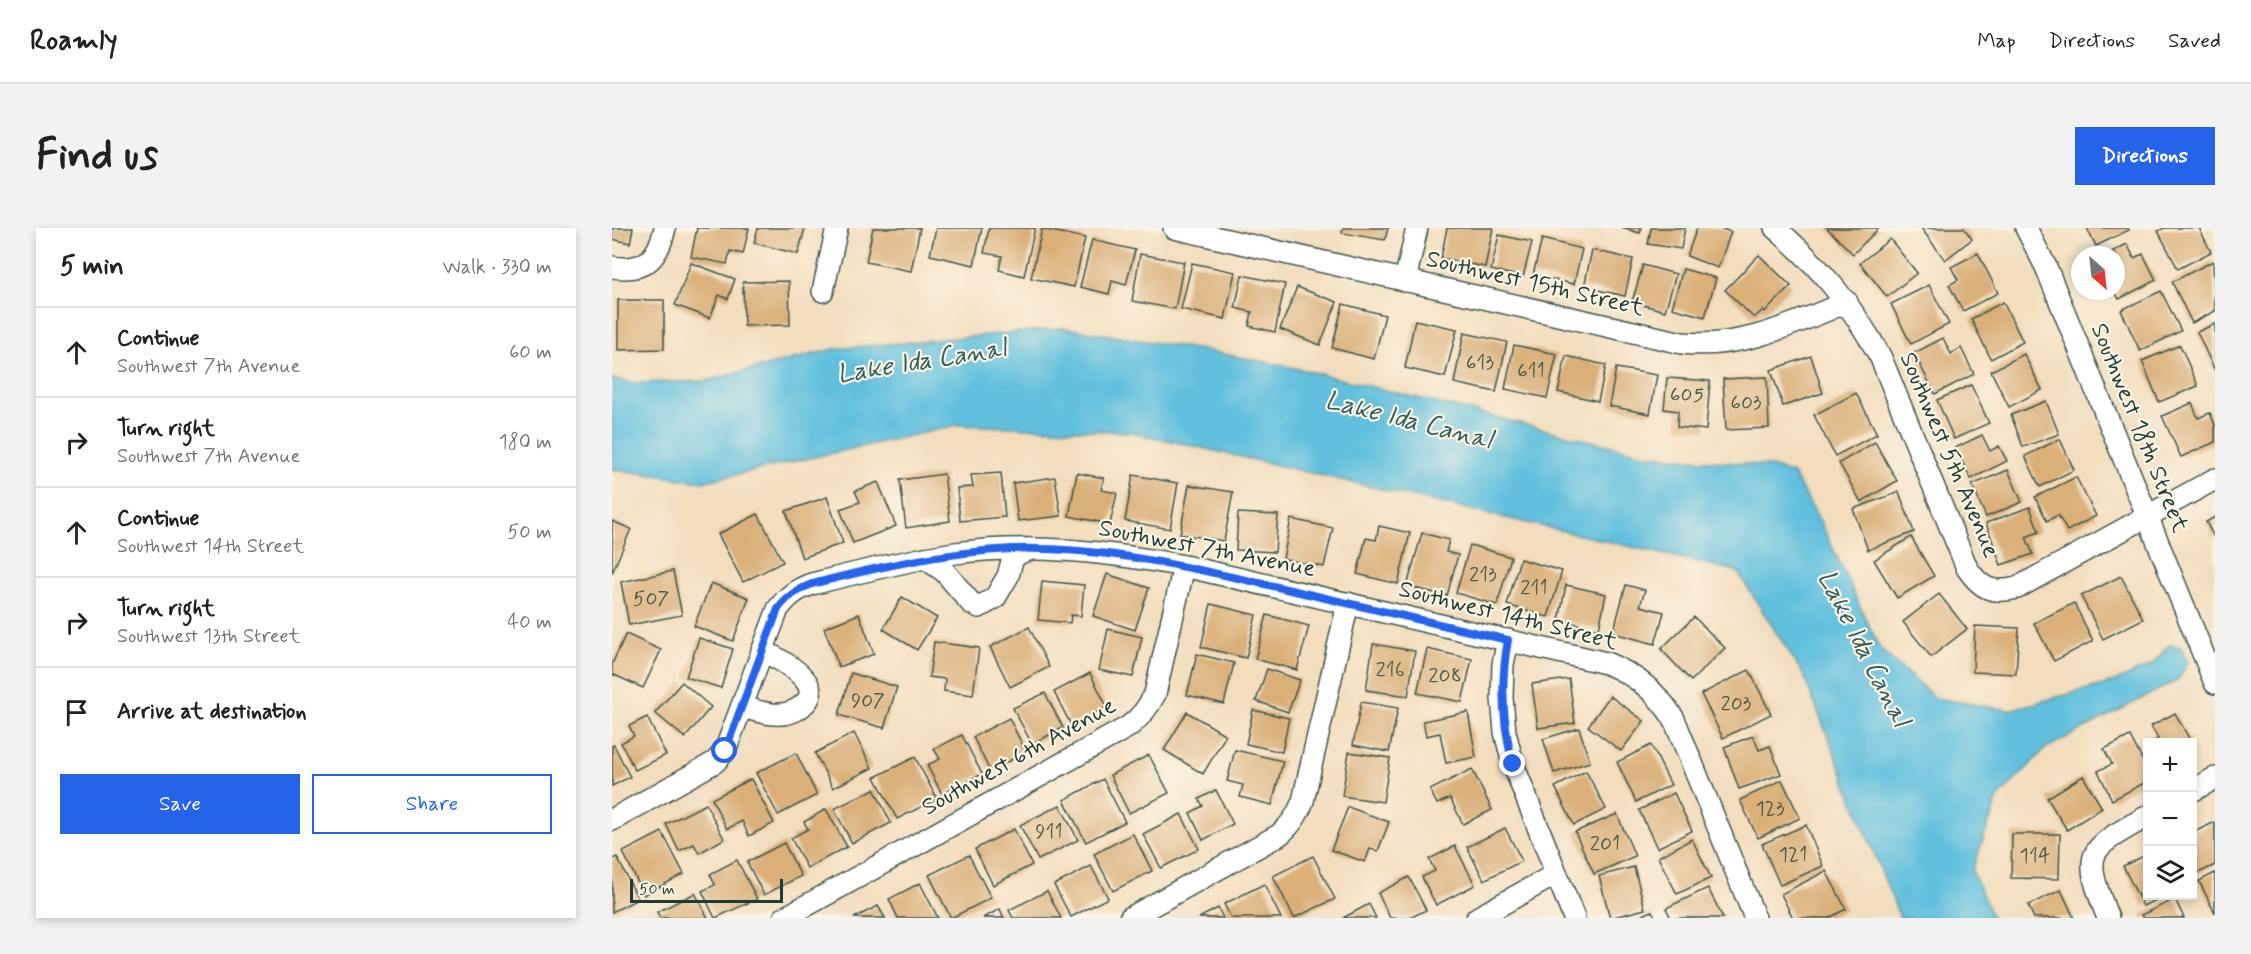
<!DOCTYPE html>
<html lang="en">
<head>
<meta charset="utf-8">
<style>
	body { margin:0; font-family:Mynerve,sans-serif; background:#f2f2f2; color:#202124 }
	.controls { position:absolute; right:18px; bottom:18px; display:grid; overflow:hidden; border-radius:0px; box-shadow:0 3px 9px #0003 }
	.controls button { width:54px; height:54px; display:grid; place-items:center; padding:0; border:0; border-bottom:2px solid #e0e0e0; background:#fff; color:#202124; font:30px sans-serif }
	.compass { position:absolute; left:1459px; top:18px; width:54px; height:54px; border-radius:50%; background:#fff; box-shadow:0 3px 9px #0003; rotate:153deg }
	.scale { position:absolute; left:18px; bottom:15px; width:153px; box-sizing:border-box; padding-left:6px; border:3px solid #1f3d34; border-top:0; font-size:16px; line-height:21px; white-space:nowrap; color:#1f3d34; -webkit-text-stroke:4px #fcf5e5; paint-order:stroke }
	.stop { position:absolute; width:18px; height:18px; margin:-14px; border:4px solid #2563eb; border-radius:50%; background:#fff }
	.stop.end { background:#2563eb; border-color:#fff; box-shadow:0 2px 6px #0008 }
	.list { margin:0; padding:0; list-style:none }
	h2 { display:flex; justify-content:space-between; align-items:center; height:78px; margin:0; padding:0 24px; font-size:26px }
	h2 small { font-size:20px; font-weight:400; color:#757577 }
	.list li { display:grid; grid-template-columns:39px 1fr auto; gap:18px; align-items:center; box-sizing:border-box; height:90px; padding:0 24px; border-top:2px solid #e0e0e0 }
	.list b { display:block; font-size:22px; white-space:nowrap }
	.list p { margin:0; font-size:20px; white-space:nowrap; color:#757577 }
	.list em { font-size:20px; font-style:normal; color:#757577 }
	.actions { display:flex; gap:12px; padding:18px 24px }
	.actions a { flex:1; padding:14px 0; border:2px solid #2563eb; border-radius:0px; text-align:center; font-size:21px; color:#2563eb }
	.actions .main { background:#2563eb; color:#fff }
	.icon { flex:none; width:33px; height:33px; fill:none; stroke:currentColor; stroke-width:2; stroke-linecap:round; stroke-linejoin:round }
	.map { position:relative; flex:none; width:1603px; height:690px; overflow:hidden; border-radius:0px }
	header { display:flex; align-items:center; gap:36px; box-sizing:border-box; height:84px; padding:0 30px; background:#fff; border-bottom:2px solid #e0e0e0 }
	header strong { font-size:28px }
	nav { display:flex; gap:33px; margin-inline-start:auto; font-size:21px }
	.intro { display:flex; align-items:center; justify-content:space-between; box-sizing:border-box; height:144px; padding:0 36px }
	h1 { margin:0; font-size:42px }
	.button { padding:15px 27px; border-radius:0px; background:#2563eb; color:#fff; font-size:21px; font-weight:700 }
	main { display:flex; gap:36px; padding:0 36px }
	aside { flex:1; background:#fff; border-radius:0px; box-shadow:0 3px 9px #0003 }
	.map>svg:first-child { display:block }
	.water { fill:#60c0de; stroke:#407e89; stroke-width:1.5 }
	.building { fill:#daaf78 }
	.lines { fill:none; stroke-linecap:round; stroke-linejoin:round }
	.street-casing { stroke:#3f5549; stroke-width:24 }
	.street { stroke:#fff; stroke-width:21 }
	.route { stroke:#2563eb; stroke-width:8 }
	.labels { text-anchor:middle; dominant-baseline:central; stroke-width:4.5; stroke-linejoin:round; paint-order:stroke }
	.number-label { font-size:21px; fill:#4e5a45 }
	.street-label { font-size:24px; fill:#1f3d34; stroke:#fcf5e5 }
	.water-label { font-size:26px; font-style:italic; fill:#2f5e5e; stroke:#fcf5e5 }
</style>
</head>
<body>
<header>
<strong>Roamly</strong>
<nav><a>Map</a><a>Directions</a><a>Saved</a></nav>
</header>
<div class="intro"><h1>Find us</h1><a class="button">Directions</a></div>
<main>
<aside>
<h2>5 min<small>Walk · 330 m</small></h2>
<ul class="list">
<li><svg class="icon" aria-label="ahead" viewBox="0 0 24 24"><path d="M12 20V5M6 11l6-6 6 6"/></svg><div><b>Continue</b><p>Southwest 7th Avenue</p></div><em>60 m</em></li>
<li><svg class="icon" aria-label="right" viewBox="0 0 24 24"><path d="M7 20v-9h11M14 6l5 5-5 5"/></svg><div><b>Turn right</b><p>Southwest 7th Avenue</p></div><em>180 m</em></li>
<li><svg class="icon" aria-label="ahead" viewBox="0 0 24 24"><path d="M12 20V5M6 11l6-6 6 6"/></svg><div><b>Continue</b><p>Southwest 14th Street</p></div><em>50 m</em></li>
<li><svg class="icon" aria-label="right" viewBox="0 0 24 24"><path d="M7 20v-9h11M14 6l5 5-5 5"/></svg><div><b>Turn right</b><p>Southwest 13th Street</p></div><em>40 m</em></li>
<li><svg class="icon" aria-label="arrive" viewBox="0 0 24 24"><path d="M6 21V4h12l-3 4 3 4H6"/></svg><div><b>Arrive at destination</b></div></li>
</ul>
<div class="actions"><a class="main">Save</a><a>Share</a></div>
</aside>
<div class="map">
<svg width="1603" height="690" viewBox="0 0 1603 690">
	<rect width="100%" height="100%" fill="#fcf5e5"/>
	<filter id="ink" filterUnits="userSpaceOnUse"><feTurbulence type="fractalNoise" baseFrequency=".0167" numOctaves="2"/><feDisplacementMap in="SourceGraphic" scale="12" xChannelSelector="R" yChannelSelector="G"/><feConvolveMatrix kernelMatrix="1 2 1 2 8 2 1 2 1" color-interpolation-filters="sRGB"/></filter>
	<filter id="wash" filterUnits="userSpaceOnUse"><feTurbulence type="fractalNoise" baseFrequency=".008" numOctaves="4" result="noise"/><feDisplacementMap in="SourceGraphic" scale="24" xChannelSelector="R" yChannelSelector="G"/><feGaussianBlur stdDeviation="1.35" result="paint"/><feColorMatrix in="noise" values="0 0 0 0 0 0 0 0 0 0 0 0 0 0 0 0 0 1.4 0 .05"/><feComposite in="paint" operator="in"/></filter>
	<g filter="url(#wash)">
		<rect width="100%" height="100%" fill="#f2ddbd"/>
		<polygon class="water" points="452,100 596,123 688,141 1036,227 1156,238 1181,246 1207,291 1268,421 1323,470 1397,482 1502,454 1540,437 1557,417 1569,419 1576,434 1566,452 1434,520 1386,570 1360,642 1380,690 1288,690 1191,446 1125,343 520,204 346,197 90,254 0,241 0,151 22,155 93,153 222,121"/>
		<g id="blocks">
			<g class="building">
				<polygon points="0,0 21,0 18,15 0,11"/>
				<polygon points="85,0 137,0 131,26 118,23 115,36 79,29"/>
				<polygon points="146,0 193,0 186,26 142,15"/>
				<polygon points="261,0 308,0 299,43 254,34"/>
				<polygon points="324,0 370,0 362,37 318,27"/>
				<polygon points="377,0 423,0 412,48 387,42 390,28 372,25"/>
				<polygon points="731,0 776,0 773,12 730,5"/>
				<polygon points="835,0 881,0 873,39 829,30"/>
				<polygon points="1010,0 1030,0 1028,5"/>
				<polygon points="1039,0 1073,0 1069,21 1036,16"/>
				<polygon points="1085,0 1108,0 1119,4 1106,40 1075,28"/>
				<polygon points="1215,0 1267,0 1241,26"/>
				<polygon points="1309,0 1352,0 1360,11 1333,32"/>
				<polygon points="1475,0 1516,0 1517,2 1484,18"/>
				<polygon points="1553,0 1587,0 1599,24 1566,41 1546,3"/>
				<polygon points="430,1 473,10 462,59 419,50"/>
				<polygon points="887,7 920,14 911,49 879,42"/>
				<polygon points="930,11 970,21 962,56 921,47"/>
				<polygon points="1278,11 1305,45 1275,69 1248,35"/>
				<polygon points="480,12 523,22 514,57 500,53 497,66 468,59"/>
				<polygon points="1515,16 1522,30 1531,26 1544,52 1507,71 1502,63 1504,63 1504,27 1494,27"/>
				<polygon points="980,22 1021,31 1013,68 972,59"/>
				<polygon points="1366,25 1386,65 1351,83 1337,57 1346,52 1339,39"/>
				<polygon points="528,26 572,34 563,81 520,73"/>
				<polygon points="1147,27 1179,58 1153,84 1151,82 1142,90 1113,62"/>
				<polygon points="1601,33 1603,83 1580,95 1560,54"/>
				<polygon points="79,35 123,51 116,71 107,67 98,90 63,77"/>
				<polygon points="580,35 623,44 613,91 569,81"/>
				<polygon points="1031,37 1064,46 1053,83 1020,74"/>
				<polygon points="1071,41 1104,50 1093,89 1060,80"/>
				<polygon points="630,47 673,56 663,104 637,98 640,84 623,80"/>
				<polygon points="177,53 178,97 132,98 131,54"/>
				<polygon points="1317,57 1337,96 1299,116 1279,76"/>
				<polygon points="685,59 725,74 708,117 668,101"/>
				<polygon points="1549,63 1569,103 1528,123 1509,82"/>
				<polygon points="6,72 52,72 52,121 6,122"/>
				<polygon points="1391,74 1411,114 1379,131 1359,91"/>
				<polygon points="731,76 773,87 762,131 720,120"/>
				<polygon points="803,92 845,101 833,149 793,140"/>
				<polygon points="1603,96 1603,143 1585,104"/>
				<polygon points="852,105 895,114 884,164 842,155"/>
				<polygon points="1331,110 1339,126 1349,120 1362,146 1323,166 1302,125"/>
				<polygon points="902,117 945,126 935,170 893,161"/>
				<polygon points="1568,117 1586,158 1547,174 1530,133"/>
				<polygon points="1412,126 1430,162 1397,179 1379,143"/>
				<polygon points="954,128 994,137 986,173 946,164"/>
				<polygon points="1199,128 1211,165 1171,178 1159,142"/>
				<polygon points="1004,140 1045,147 1038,186 997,178"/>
				<polygon points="1155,149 1157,200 1114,202 1111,151"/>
				<polygon points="1055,150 1098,153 1094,202 1065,199 1066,183 1052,181"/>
				<polygon points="1359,157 1377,195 1342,211 1325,172"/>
				<polygon points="1244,165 1265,206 1223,228 1202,187"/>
				<polygon points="1434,173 1447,206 1411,219 1399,187"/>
				<polygon points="1580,175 1586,190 1598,185 1603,197 1603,214 1569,229 1550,188"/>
				<polygon points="1370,207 1378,223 1387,218 1395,233 1359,251 1343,220"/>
				<polygon points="1448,211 1462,242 1428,259 1413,228"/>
				<polygon points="1263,214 1285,253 1249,274 1227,235"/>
				<polygon points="1396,242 1410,274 1374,289 1360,257"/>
				<polygon points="389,245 393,289 348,293 345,260 361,259 359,247"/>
				<polygon points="465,245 492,250 489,262 505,265 498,296 457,288"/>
				<polygon points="332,246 338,293 294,300 288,252"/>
				<polygon points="521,247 566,255 558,301 513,293"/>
				<polygon points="443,249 449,288 406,293 401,255"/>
				<polygon points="1464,249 1484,288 1455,303 1446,287 1435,293 1423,269"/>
				<polygon points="266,254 284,298 241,315 228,281 248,274 243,263"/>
				<polygon points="577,257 621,264 612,313 568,306"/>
				<polygon points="1287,264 1302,304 1256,322 1241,281"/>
				<polygon points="215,269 231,315 190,330 174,283"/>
				<polygon points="1418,279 1427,304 1414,309 1421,326 1389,337 1374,295"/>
				<polygon points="626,285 666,287 663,324 624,322"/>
				<polygon points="146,286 171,334 131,354 106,306"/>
				<polygon points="1603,289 1603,311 1594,294"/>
				<polygon points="679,291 721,300 712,339 671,331"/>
				<polygon points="0,293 19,301 0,345"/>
				<polygon points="767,298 798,305 786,356 745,346 754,310 764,312"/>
				<polygon points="810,305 837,312 834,324 846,327 835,368 795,358"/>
				<polygon points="1299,309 1322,348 1285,370 1262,332"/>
				<polygon points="858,317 899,329 885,377 844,365"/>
				<polygon points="908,331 950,343 936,389 895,377"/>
				<polygon points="61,343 70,387 17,397 9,354"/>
				<polygon points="495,346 537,360 523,402 481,388"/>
				<polygon points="1509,348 1531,391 1491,411 1469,368"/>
				<polygon points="430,353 472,357 469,388 459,387 458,395 426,392"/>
				<polygon points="99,355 137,370 121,413 82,398"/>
				<polygon points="954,357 994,366 987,401 947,392"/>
				<polygon points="1014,357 1033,362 1028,378 1052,384 1043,416 1001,405"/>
				<polygon points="1327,366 1355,401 1319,429 1291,394"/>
				<polygon points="290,369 325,390 305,422 271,401"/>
				<polygon points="1462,375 1481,413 1442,433 1422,395"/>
				<polygon points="599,376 644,387 634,430 589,419"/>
				<polygon points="247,386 262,426 227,439 212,400"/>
				<polygon points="655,387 697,398 685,442 643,431"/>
				<polygon points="1082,389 1113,420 1079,453 1049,421"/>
				<polygon points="1363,398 1407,400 1404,446 1361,444"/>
				<polygon points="417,399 437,439 398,459 378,419"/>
				<polygon points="496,401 530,409 521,449 487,442"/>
				<polygon points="14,406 49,422 31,460 0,446 0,436"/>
				<polygon points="87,410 121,421 109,460 74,449"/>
				<polygon points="322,414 367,420 361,467 332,463 333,451 317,449"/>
				<polygon points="761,416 803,423 796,468 754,462"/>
				<polygon points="815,421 860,431 850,474 805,465"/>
				<polygon points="585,426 622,435 612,476 575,467"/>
				<polygon points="655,441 688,452 676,484 644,473"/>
				<polygon points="1137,442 1159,486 1111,510 1089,466"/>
				<polygon points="239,445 285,459 272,500 227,487"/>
				<polygon points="478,445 495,479 459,497 442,464"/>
				<polygon points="957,451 963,495 926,500 920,456"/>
				<polygon points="70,454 99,479 73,510 43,485"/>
				<polygon points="433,465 451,500 420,516 401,480"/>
				<polygon points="998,468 1032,493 1009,523 976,498"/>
				<polygon points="749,474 786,480 777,524 741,517"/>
				<polygon points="641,482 677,490 670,524 634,516"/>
				<polygon points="575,484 614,507 591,546 552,522"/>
				<polygon points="856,484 864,529 834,535 828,505 814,508 811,493"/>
				<polygon points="1563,485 1579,514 1540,514 1546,511 1539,498"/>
				<polygon points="35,489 54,527 23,542 9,515 22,508 17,498"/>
				<polygon points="397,490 414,524 378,543 361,509"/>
				<polygon points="967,500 978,534 942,545 931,511"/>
				<polygon points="242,505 260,540 221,560 203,525"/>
				<polygon points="350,507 370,546 330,566 315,537 328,531 322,521"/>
				<polygon points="1141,508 1147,522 1158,518 1169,546 1127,561 1112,519"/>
				<polygon points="1518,508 1536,543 1536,553 1500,572 1486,543 1500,536 1492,521"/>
				<polygon points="2,517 18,549 0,558 0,518"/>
				<polygon points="1039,517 1059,557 1024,574 1005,534"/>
				<polygon points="623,522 671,533 660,577 628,569 631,557 615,553"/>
				<polygon points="737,524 778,530 771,574 730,568"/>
				<polygon points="184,525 205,567 166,587 144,545"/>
				<polygon points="537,527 557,565 517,585 498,547"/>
				<polygon points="303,529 325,571 285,591 263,549"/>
				<polygon points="860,541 880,582 851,596 838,570 825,576 818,562"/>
				<polygon points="974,543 994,581 962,597 943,559"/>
				<polygon points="1471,548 1490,580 1455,602 1435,570"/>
				<polygon points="139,551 162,595 137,608 130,593 115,601 100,571"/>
				<polygon points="491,551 513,594 474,614 452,572"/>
				<polygon points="1170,552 1188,590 1146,610 1128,572"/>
				<polygon points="262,561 279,595 240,615 222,581"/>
				<polygon points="604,562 621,596 591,612 578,585 591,578 587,571"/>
				<polygon points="1062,565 1080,603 1045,620 1027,582"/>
				<polygon points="94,576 112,611 87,625 82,616 67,623 54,596"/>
				<polygon points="448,577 466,612 426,632 408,597"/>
				<polygon points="736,579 777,594 766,623 758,621 753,634 719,622"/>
				<polygon points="214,581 235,619 195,640 179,610 196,601 192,594"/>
				<polygon points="569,586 587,621 549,640 531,606"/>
				<polygon points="1005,586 1023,628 982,646 963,604"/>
				<polygon points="1603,594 1603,637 1580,648 1580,605"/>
				<polygon points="1194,597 1211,638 1168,657 1150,616"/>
				<polygon points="893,600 910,633 872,652 855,619"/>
				<polygon points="402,601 420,637 381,657 363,621"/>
				<polygon points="50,604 72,646 32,667 11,624"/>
				<polygon points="521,606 540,643 501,663 482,626"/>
				<polygon points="1400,606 1448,606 1447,651 1399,650"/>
				<polygon points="1080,611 1099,650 1065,666 1046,629"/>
				<polygon points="172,615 189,648 152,667 135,634"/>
				<polygon points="843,618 863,657 824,677 810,649 823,643 817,631"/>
				<polygon points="1536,626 1536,668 1553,668 1531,678 1511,638"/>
				<polygon points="357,627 379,670 339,690 317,647"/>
				<polygon points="701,628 723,671 682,690 661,648"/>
				<polygon points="5,629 26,671 0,684 0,631"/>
				<polygon points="125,632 145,671 103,690 90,663 103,657 98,646"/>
				<polygon points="479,638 496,670 459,689 442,657"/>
				<polygon points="1022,639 1033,681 998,690 987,648"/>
				<polygon points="1214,643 1234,681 1217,690 1181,690 1169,666"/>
				<polygon points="1603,645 1603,685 1587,653"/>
				<polygon points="797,649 814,682 798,690 778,690 766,665"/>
				<polygon points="308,655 326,690 286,690 277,671"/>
				<polygon points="652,656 669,690 619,690 612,676"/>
				<polygon points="1096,660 1111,690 1059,690 1054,680"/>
				<polygon points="1449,662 1462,690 1422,690 1416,677"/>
				<polygon points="435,663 449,690 401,690 397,682"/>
				<polygon points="83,665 96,690 48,690 45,684"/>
				<polygon points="1563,671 1572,690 1531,690 1529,687"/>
				<polygon points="757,676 764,690 731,690"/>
				<polygon points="266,678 273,690 242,690"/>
				<polygon points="606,680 611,690 587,690"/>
				<polygon points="388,681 392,690 371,690"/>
				<polygon points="1040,683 1044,690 1025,690"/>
			</g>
		</g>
	</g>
	<g filter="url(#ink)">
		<use href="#blocks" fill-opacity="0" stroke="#3f5549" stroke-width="1.5"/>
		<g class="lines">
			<g class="street-casing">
				<g id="street">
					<path d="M562,0l508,115c60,6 111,-19 165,-41"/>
					<path d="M1163,0c46,39 77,77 106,130l86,210c14,21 25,26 50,20l198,-109"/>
					<polyline points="1414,0 1434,39 1603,455"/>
					<path d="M0,39c33,5 46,-8 53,-39"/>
					<polyline points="793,53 805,0"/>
					<polyline points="211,63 225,0"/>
					<polyline points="313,330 332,343 359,375 367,379 383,370 396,348 400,333 405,326 419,321"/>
					<polyline points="896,412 891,436 890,470 893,504 901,536 962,690"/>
					<path d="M131,479c19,6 44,14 61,-3 3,-2 7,-8 6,-12 0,-17 -34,-35 -48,-41"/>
					<polyline points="1580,563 1603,550"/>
					<path d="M0,592l103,-58 10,-11 53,-142c10,-13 19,-20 34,-25 47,-12 95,-24 143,-31 77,-10 154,-1 229,13l422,97c30,12 51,29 68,56l81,199"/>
					<path d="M172,690l344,-191c13,-10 20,-19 27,-33l29,-128"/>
					<path d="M518,690l149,-83c12,-10 18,-19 24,-34l45,-198"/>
					<polyline points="865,690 944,646"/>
					<path d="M1496,690c-27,-68 -21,-68 40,-102"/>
				</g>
			</g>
			<use href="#street" class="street"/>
		</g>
	</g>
	<g class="lines" filter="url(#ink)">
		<path class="route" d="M113,523l53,-142c10,-13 19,-19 34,-25 66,-17 132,-32 201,-35 88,-3 174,18 260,37 78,18 156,36 235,54 -8,43 -6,82 5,124"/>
	</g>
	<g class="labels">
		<g class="number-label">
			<text x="868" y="135">613</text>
			<text x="919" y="143">611</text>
			<text x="1075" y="167">605</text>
			<text x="1134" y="175">603</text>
			<text x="871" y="347">213</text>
			<text x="922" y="360">211</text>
			<text x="39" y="371">507</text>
			<text x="778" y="442">216</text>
			<text x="833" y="448">208</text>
			<text x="256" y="473">907</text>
			<text x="1124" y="476">203</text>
			<text x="1158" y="581">123</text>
			<text x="437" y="604">911</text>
			<text x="993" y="616">201</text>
			<text x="1181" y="627">121</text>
			<text x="1423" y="628">114</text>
		</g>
		<g class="street-label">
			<text transform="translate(923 56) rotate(13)">Southwest 15th Street</text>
			<text transform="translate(1527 200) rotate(68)">Southwest 18th Street</text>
			<text transform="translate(1337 227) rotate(67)">Southwest 5th Avenue</text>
			<text transform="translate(595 321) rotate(11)">Southwest 7th Avenue</text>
			<text transform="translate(896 388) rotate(14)">Southwest 14th Street</text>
			<text transform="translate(407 529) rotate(-29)">Southwest 6th Avenue</text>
		</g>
		<g class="water-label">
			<text transform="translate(310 134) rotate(-9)">Lake Ida Canal</text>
			<text transform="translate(797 193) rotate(14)">Lake Ida Canal</text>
			<text transform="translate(1251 421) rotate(63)">Lake Ida Canal</text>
		</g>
	</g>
</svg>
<div class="controls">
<button>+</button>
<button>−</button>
<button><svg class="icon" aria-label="layers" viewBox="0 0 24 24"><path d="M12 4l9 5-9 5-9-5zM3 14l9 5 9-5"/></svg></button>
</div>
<svg class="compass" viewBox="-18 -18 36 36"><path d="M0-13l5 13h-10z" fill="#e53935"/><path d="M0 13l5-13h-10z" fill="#757577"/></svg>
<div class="scale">50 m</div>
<div class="stop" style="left:113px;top:523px"></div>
<div class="stop end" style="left:901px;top:536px"></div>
</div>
</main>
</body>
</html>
